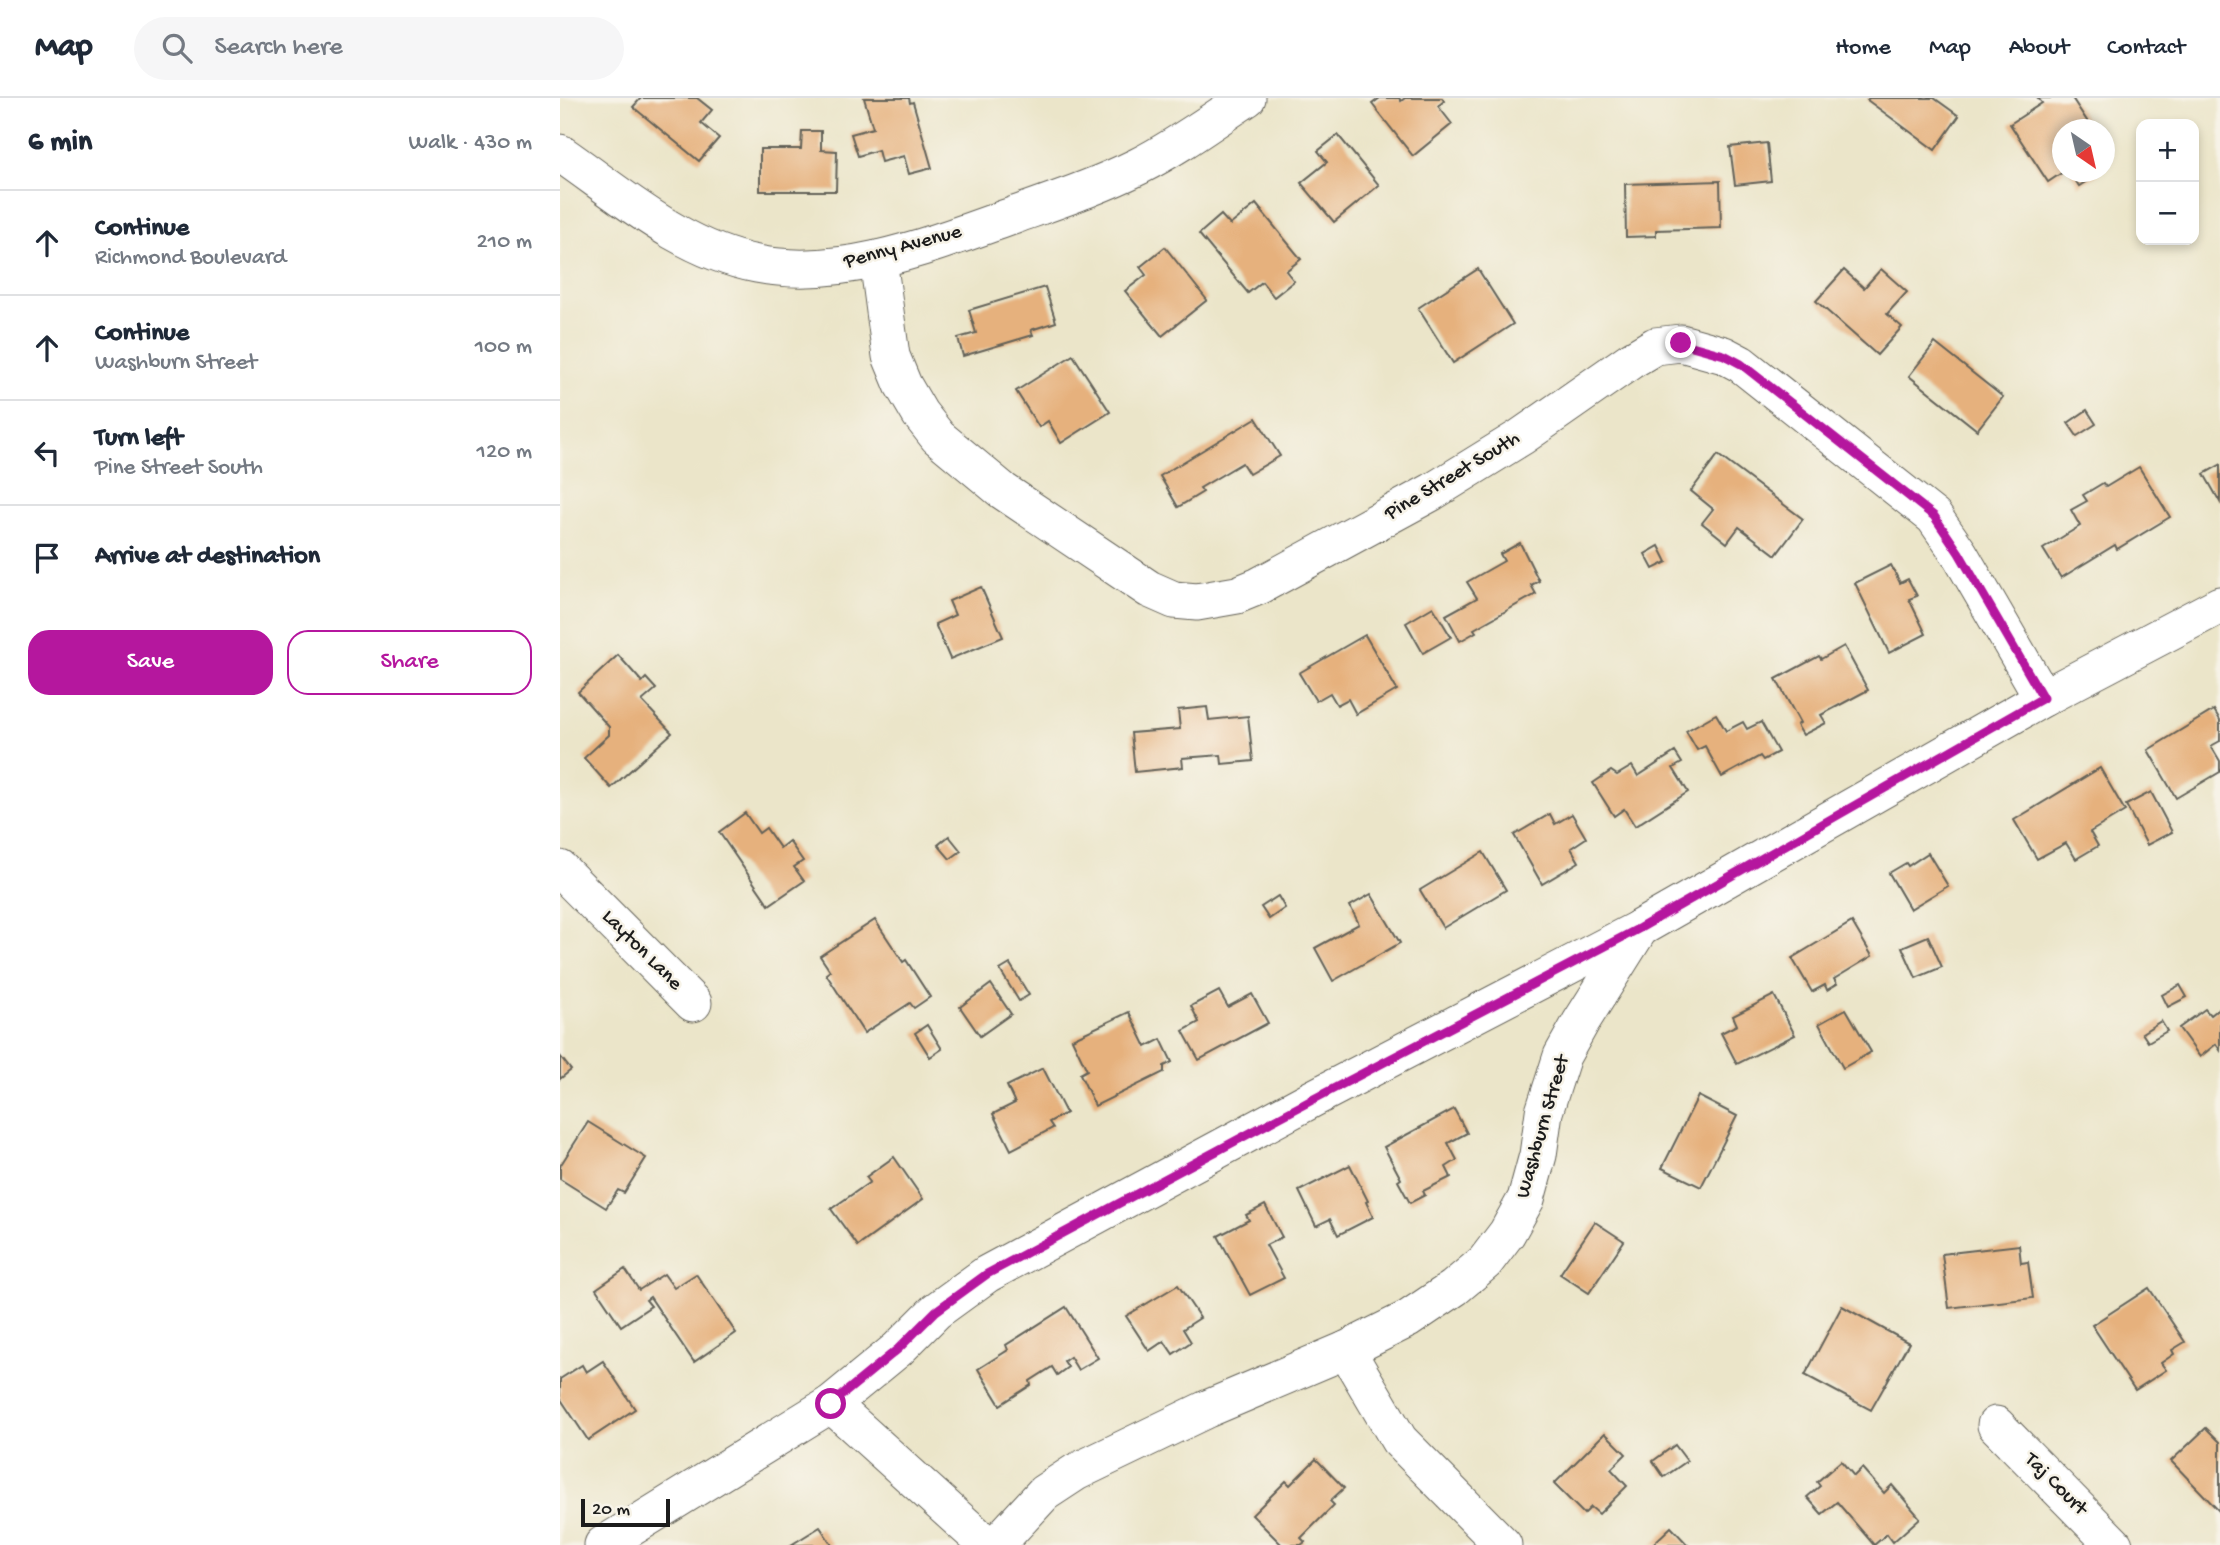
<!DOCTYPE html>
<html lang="en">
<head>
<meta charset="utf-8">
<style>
	body { margin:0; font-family:"Gochi Hand",sans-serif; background:#f6f6f7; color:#1f2937 }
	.controls { position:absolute; right:21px; top:21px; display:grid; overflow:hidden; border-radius:14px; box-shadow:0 4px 10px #0003 }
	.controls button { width:63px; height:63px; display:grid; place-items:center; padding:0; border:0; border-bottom:2px solid #e0e1e3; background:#fff; color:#1f2937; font:35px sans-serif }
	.compass { position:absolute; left:1492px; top:21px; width:63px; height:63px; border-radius:50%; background:#fff; box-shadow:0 4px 10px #0003; rotate:146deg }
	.scale { position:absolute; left:21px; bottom:18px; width:89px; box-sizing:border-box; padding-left:7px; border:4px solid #1c1c1c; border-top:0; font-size:19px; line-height:24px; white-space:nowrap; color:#1c1c1c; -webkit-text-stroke:5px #f7f3e8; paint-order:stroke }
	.stop { position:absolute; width:21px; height:21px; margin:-16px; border:5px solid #b5179e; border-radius:50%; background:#fff }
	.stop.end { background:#b5179e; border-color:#fff; box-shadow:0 2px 7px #0008 }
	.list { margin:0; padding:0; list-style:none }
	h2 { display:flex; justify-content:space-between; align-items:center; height:91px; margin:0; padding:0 28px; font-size:30px }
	h2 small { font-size:23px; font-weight:400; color:#747a83 }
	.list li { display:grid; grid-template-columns:46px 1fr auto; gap:21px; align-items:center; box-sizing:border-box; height:105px; padding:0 28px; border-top:2px solid #e0e1e3 }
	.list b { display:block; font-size:26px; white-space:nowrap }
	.list p { margin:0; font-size:23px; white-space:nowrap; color:#747a83 }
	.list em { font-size:23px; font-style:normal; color:#747a83 }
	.actions { display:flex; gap:14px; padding:21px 28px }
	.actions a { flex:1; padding:16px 0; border:2px solid #b5179e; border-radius:21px; text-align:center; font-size:24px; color:#b5179e }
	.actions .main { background:#b5179e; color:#fff }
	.icon { flex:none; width:38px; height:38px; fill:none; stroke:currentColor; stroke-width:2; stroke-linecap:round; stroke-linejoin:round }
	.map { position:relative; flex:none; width:1660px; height:1447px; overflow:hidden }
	header { display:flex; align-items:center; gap:42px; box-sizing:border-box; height:98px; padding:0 35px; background:#fff; border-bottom:2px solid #e0e1e3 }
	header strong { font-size:33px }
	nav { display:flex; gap:38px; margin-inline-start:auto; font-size:24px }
	.search { width:490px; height:63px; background:#f6f6f7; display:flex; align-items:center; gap:18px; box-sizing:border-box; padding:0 24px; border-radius:38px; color:#747a83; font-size:26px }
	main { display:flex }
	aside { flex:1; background:#fff }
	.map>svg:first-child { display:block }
	.building { fill:#e6b17d }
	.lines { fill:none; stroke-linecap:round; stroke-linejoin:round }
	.minor-casing { stroke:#646259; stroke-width:39 }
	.minor { stroke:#fff; stroke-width:37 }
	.route { stroke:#b5179e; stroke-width:9 }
	.labels { text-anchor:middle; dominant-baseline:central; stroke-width:5; stroke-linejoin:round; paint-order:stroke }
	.street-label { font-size:21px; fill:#1c1c1c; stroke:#f7f3e8 }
</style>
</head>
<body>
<header>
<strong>Map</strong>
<div class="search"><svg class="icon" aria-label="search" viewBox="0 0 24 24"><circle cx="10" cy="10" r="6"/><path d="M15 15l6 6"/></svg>Search here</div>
<nav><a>Home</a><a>Map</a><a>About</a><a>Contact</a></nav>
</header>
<main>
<aside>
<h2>6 min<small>Walk · 430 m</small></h2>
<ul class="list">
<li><svg class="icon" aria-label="ahead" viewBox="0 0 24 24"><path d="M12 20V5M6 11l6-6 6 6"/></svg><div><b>Continue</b><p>Richmond Boulevard</p></div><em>210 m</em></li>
<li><svg class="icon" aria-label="ahead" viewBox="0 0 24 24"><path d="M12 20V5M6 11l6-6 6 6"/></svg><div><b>Continue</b><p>Washburn Street</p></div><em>100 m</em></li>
<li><svg class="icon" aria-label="left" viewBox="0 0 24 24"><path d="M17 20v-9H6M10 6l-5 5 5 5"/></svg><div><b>Turn left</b><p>Pine Street South</p></div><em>120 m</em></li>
<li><svg class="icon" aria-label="arrive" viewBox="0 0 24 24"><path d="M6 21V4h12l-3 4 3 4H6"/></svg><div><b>Arrive at destination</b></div></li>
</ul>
<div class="actions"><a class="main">Save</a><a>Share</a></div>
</aside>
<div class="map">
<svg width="1660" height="1447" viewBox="0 0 1660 1447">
	<rect width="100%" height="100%" fill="#f7f3e8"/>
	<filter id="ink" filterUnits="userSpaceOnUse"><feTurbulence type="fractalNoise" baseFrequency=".0143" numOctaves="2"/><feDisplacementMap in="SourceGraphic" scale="14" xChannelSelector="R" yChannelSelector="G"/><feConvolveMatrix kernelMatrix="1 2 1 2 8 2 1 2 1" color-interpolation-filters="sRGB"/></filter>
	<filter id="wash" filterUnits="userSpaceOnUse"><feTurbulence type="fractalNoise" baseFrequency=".00686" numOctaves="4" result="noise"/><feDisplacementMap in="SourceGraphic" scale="28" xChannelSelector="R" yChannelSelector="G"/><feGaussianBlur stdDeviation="1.57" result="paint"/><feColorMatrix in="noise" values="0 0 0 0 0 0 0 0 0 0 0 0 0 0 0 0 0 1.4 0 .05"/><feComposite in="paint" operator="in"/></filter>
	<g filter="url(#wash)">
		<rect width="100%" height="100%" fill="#ebe5c9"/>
		<g id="blocks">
			<g class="building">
				<polygon points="81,0 137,0 152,12 141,25 159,40 139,63 73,9"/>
				<polygon points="304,0 349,0 350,5 353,4 372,70 349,76 344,58 321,64 318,52 298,58 291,36 313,30"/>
				<polygon points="820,0 839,0 841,3 845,0 882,0 884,3 878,8 892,26 853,58 812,6"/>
				<polygon points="1309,0 1374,0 1399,18 1375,52 1307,2"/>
				<polygon points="1478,0 1512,0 1533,32 1503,32 1503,74 1488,84 1450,26 1482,5"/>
				<polygon points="242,33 261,33 261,52 277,53 276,93 200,93 200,51 241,51"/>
				<polygon points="778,37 819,87 774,124 741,85 767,64 758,53"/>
				<polygon points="1207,45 1211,83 1175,87 1170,49"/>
				<polygon points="1510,74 1537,74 1538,76 1519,88"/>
				<polygon points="1160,83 1161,130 1096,132 1096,138 1066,139 1065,86"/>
				<polygon points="696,106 741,161 726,173 734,183 714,199 702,184 688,195 639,136 661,117 670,127"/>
				<polygon points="605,149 647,202 602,238 565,193 586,177 580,169"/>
				<polygon points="918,171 953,226 893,265 858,210"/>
				<polygon points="1321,171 1347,194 1327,216 1342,229 1317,257 1256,203 1284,172 1304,190"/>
				<polygon points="485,189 496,224 471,232 473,237 403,258 398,240 416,235 409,212"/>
				<polygon points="1375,245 1443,299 1417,332 1349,278"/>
				<polygon points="513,257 550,314 501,345 488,323 479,329 456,293"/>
				<polygon points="1527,312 1536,326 1517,338 1508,325"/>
				<polygon points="696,320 720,358 689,376 682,365 640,390 643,394 618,409 600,378"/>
				<polygon points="1158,357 1243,421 1216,457 1179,429 1167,445 1142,425 1153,411 1131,393"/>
				<polygon points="1660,367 1660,404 1644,376"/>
				<polygon points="1579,369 1610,419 1557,451 1555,447 1501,480 1483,451 1520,428 1511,412 1527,403 1523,397 1543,385 1546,389"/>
				<polygon points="960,445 979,483 971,487 976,496 914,531 916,534 900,543 886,517 917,500 907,484 944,463 940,456"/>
				<polygon points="1099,448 1107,464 1093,471 1085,456"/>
				<polygon points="1331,467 1340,485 1348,481 1357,498 1349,501 1366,536 1329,555 1295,485"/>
				<polygon points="421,489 443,539 390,561 375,526 395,517 389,503"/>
				<polygon points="873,509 891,539 863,555 846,525"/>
				<polygon points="805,537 837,592 796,616 788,601 777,607 770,595 756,603 739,575"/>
				<polygon points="1284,548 1308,592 1261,617 1266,625 1243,637 1237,627 1240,625 1216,581 1259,558 1261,561"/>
				<polygon points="58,557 82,584 86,580 96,591 82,603 112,635 51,690 24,660 49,637 49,629 18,594"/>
				<polygon points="647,609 649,622 688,618 693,663 662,666 661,657 622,660 623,669 575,674 571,635 620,631 618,612"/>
				<polygon points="1654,612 1660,622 1660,643 1651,648 1660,663 1660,674 1616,700 1588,652"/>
				<polygon points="1156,616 1166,633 1183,624 1187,631 1201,624 1218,654 1203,662 1200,658 1162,679 1145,648 1137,652 1126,633"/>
				<polygon points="1115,654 1122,665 1113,670 1128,694 1075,728 1064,711 1054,718 1033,685 1051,673 1057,677 1072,668 1078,678"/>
				<polygon points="1540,670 1565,713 1530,734 1538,748 1516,761 1506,745 1477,761 1454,722"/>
				<polygon points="1591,694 1612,734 1587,747 1566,707"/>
				<polygon points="185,715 199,735 206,730 220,750 229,743 243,763 234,769 244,783 209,807 159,734"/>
				<polygon points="990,716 995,726 1012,716 1026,740 1011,750 1019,764 982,786 954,737"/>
				<polygon points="389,738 401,753 390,761 378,747"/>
				<polygon points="923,754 946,792 883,830 860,792"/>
				<polygon points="1368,755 1388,788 1350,811 1329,775 1346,765 1348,768"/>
				<polygon points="811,796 840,845 773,883 755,850 799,826 790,808"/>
				<polygon points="718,798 725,810 709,821 701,809"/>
				<polygon points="315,822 343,864 346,862 370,899 354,910 350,905 304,935 266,876 270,873 260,858"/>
				<polygon points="1292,824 1312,858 1274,881 1277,886 1267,892 1265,887 1252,894 1232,860"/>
				<polygon points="1368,838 1382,869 1356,880 1342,849"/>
				<polygon points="450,866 469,897 459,903 440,872"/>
				<polygon points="431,886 451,916 420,938 400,909"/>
				<polygon points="1620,887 1627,899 1608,909 1602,897"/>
				<polygon points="659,893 668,909 692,896 708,925 639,962 623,933 639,924 631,908"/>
				<polygon points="1214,897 1235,937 1177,966 1161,935 1177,927 1173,918"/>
				<polygon points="1660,909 1660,952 1656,946 1640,959 1619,930 1645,911 1650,917"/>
				<polygon points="1286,911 1311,954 1283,970 1259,926"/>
				<polygon points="569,914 586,949 601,941 612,964 604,968 604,974 535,1008 520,976 527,972 512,941"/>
				<polygon points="1601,923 1607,933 1588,944 1582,935"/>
				<polygon points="367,927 382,951 370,959 355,935"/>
				<polygon points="0,958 11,972 0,981"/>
				<polygon points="483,970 506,1015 489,1024 493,1030 451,1052 433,1016 455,1005 447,988"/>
				<polygon points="1138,998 1177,1018 1141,1089 1102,1070"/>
				<polygon points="894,1011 907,1035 888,1045 897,1062 886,1069 891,1079 863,1093 865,1097 850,1105 838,1083 841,1081 824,1049"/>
				<polygon points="28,1024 86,1060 64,1095 58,1092 46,1110 0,1081 0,1068"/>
				<polygon points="334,1059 363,1101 298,1148 271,1111 310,1084 306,1079"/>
				<polygon points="790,1067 808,1103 806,1104 813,1119 778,1137 770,1121 756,1128 739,1093"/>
				<polygon points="705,1107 722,1139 706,1147 724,1180 690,1197 658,1138 689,1122 686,1117"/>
				<polygon points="1035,1124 1064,1143 1029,1195 1000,1176"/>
				<polygon points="1459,1147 1461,1165 1468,1164 1473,1200 1389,1210 1382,1156"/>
				<polygon points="65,1171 79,1192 104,1176 114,1190 136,1176 176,1235 134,1264 90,1199 86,1202 91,1208 61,1228 36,1191"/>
				<polygon points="618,1187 640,1220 623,1231 631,1244 613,1256 604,1243 589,1253 566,1218"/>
				<polygon points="1589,1190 1625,1244 1612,1252 1614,1256 1601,1265 1606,1272 1575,1292 1532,1227"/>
				<polygon points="1282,1208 1349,1245 1311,1312 1245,1277"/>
				<polygon points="506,1209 538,1260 518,1272 510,1259 504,1263 508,1269 497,1277 492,1269 470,1283 471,1287 440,1307 418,1271 448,1252 446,1247"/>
				<polygon points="43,1263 75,1311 28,1342 0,1300 0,1281 22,1267 26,1274"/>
				<polygon points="1646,1330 1660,1344 1660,1414 1611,1363"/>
				<polygon points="1045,1335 1066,1356 1051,1371 1067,1388 1039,1416 1031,1409 1024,1416 994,1386"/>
				<polygon points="1115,1347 1127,1363 1104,1379 1093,1363"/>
				<polygon points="756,1361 784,1390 770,1403 774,1407 741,1440 745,1444 741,1447 722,1447 692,1417 726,1383 730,1387"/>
				<polygon points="1281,1363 1294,1378 1302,1370 1324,1395 1332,1387 1360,1420 1333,1444 1327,1436 1314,1447 1277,1404 1262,1416 1247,1399 1260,1388 1257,1384"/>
				<polygon points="260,1429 272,1447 231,1447"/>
				<polygon points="1111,1429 1128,1447 1092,1447"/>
			</g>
		</g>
	</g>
	<g filter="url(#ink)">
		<use href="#blocks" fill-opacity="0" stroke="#646259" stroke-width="2"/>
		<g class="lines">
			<g class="minor-casing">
				<g id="minor">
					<path d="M0,55c61,42 122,97 197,111 86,17 179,-21 258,-49 42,-15 84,-29 124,-49 38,-19 73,-45 108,-68"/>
					<polyline points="318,161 331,258 343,287 360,316 378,339 443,393 589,491 614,502 637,504 677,497 699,488 872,394 961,339 1070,263 1095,248 1121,245 1164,257 1181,266 1374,419 1399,455 1483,600"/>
					<polyline points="0,771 133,905"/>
					<polyline points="786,1252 839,1342 943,1447"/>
					<polyline points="271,1306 427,1447"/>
					<polyline points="1436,1327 1554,1447"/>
					<polyline points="43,1447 271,1306 338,1251 376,1213 427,1176 752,1001 1079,831"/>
					<polyline points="436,1447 484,1395 516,1374 647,1311 786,1252 848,1221 894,1190 925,1164 947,1135 966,1101 978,1057 984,1014 1002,958 1021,924 1080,830 1483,600 1660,507"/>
				</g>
			</g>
			<use href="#minor" class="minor"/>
		</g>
	</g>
	<g class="lines" filter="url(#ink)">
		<polyline class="route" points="271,1306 338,1251 376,1213 427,1176 752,1002 1080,830 1483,600 1399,455 1374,418 1181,266 1164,257 1121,245"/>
	</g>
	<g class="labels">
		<g class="street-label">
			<text transform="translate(343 150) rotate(-15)">Penny Avenue</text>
			<text transform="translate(893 379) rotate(-31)">Pine Street South</text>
			<text transform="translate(81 853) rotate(45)">Layton Lane</text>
			<text transform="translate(984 1029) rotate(-74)">Washburn Street</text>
			<text transform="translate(1495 1387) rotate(45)">Taj Court</text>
		</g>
	</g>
</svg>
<div class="controls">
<button>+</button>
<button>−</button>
</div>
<svg class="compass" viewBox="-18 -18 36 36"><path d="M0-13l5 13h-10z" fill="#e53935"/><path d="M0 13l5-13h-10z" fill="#747a83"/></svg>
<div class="scale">20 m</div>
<div class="stop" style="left:271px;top:1306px"></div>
<div class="stop end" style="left:1121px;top:245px"></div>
</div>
</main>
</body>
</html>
